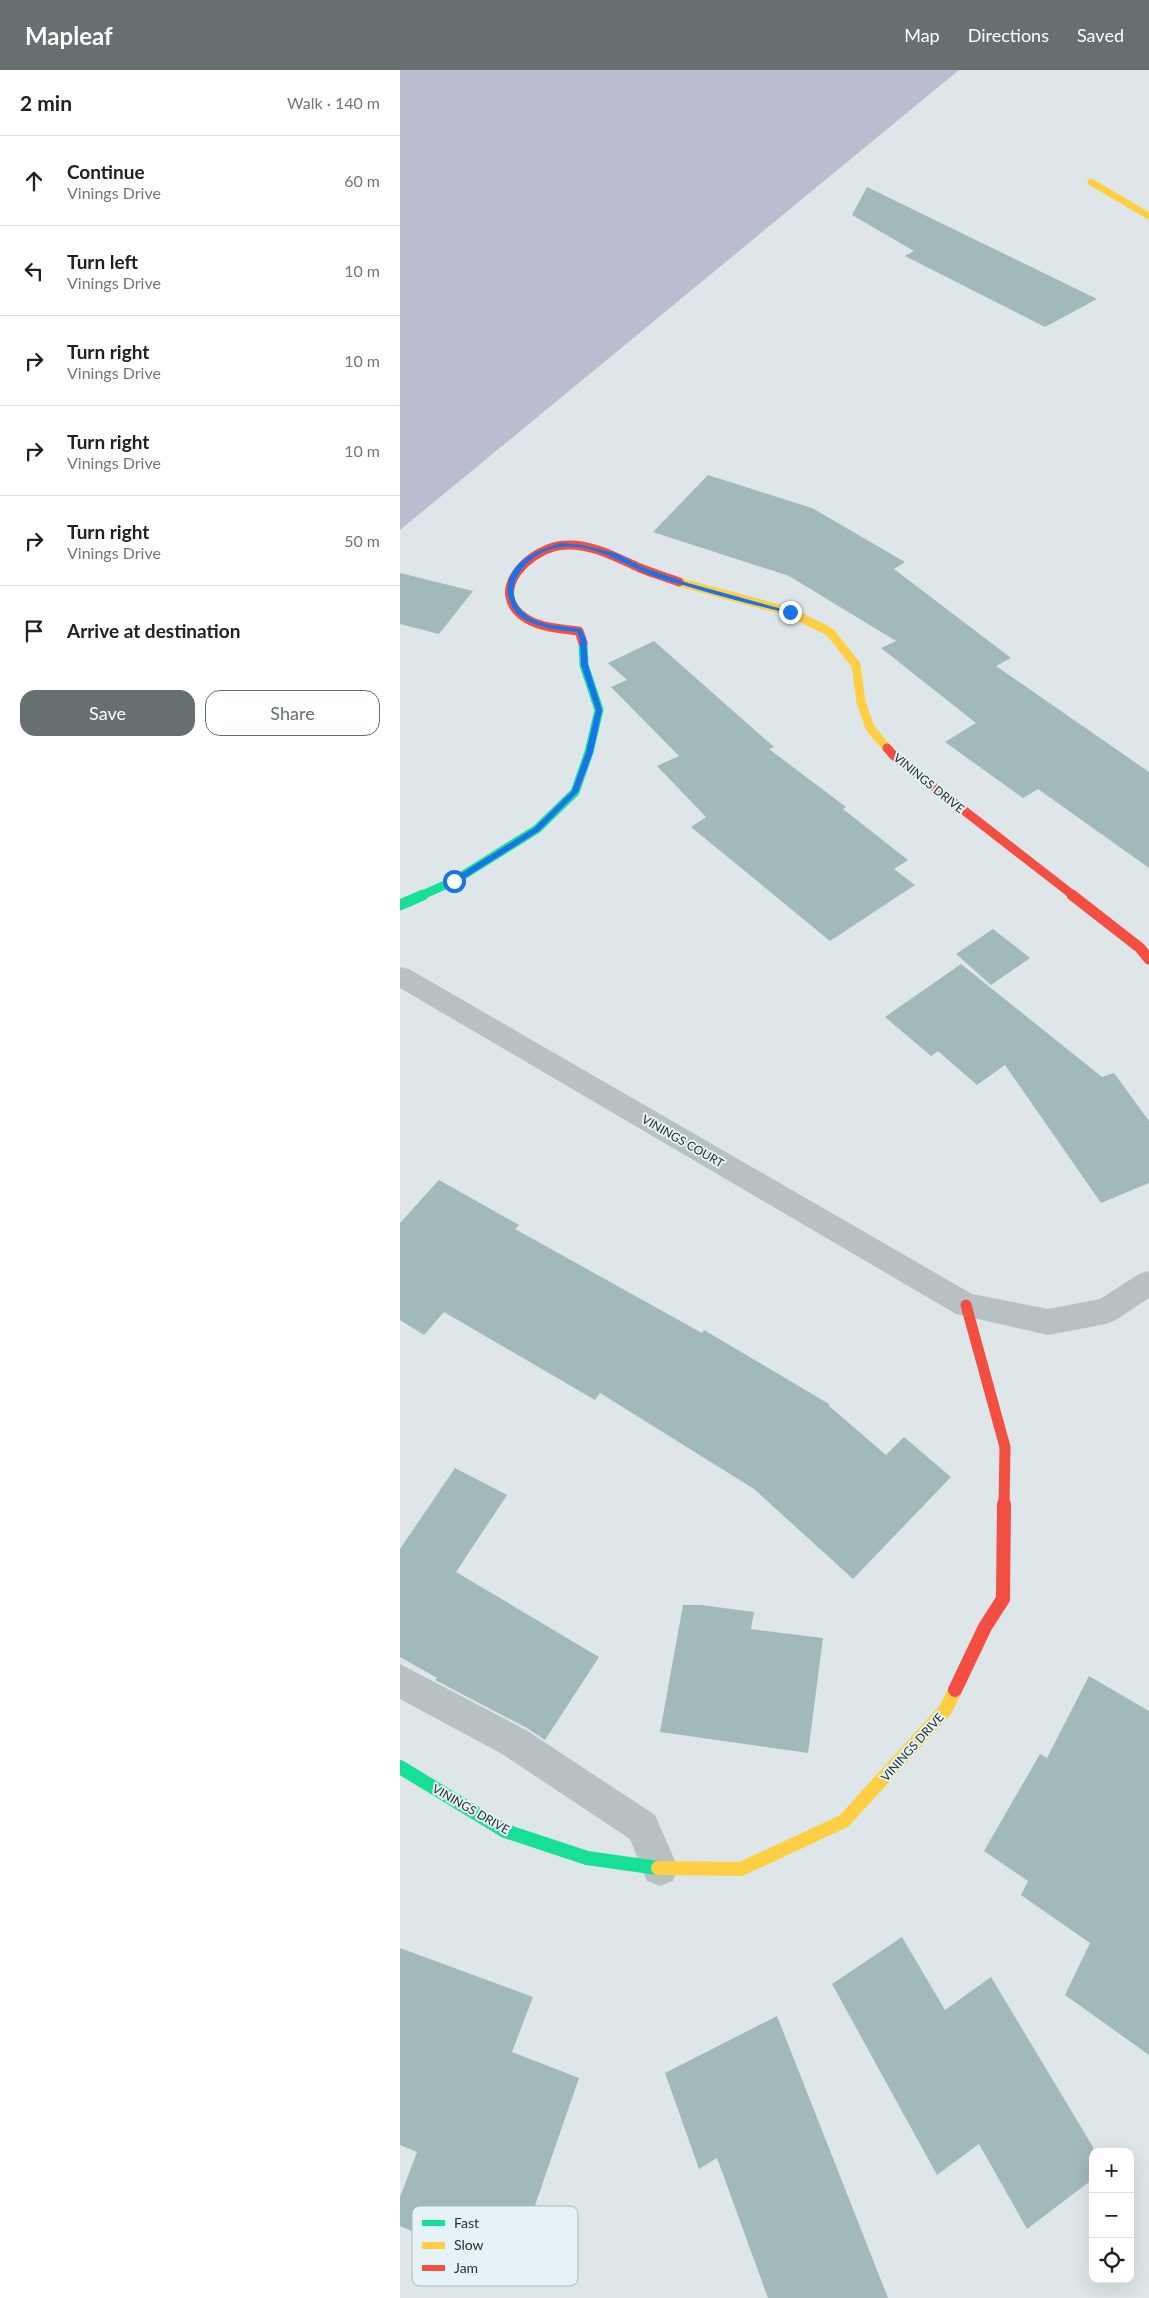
<!DOCTYPE html>
<html lang="en">
<head>
<meta charset="utf-8">
<style>
	body { margin:0; font-family:Lato,sans-serif; background:#f6f6f6; color:#202124 }
	.controls { position:absolute; right:15px; bottom:15px; display:grid; overflow:hidden; border-radius:10px; box-shadow:0 5px 20px #0002 }
	.controls button { width:45px; height:45px; display:grid; place-items:center; padding:0; border:0; border-bottom:1px solid #e0e0e0; background:#fff; color:#202124; font:25px sans-serif }
	.stop { position:absolute; width:15px; height:15px; margin:-11px; border:4px solid #1a73e8; border-radius:50%; background:#fff }
	.stop.end { background:#1a73e8; border-color:#fff; box-shadow:0 1px 5px #0008 }
	.list { margin:0; padding:0; list-style:none }
	h2 { display:flex; justify-content:space-between; align-items:center; height:65px; margin:0; padding:0 20px; font-size:21px }
	h2 small { font-size:16px; font-weight:400; color:#757577 }
	.list li { display:grid; grid-template-columns:32px 1fr auto; gap:15px; align-items:center; box-sizing:border-box; height:90px; padding:0 20px; border-top:1px solid #e0e0e0 }
	.list b { display:block; font-size:19px; white-space:nowrap }
	.list p { margin:0; font-size:16px; white-space:nowrap; color:#757577 }
	.list em { font-size:16px; font-style:normal; color:#757577 }
	.actions { display:flex; gap:10px; padding:15px 20px }
	.actions a { flex:1; padding:11px 0; border:1px solid #677071; border-radius:15px; text-align:center; font-size:18px; color:#677071 }
	.actions .main { background:#677071; color:#fff }
	.icon { flex:none; width:28px; height:28px; fill:none; stroke:currentColor; stroke-width:2; stroke-linecap:round; stroke-linejoin:round }
	.map { position:relative; flex:none; width:749px; height:2228px; overflow:hidden }
	header { display:flex; align-items:center; gap:30px; box-sizing:border-box; height:70px; padding:0 25px; background:#677071; color:#fff }
	header strong { font-size:24px }
	nav { display:flex; gap:28px; margin-inline-start:auto; font-size:18px }
	main { display:flex }
	aside { flex:1; background:#fff }
	.map>svg:first-child { display:block }
	.green { fill:#babdd0 }
	.building { fill:#a2b9ba }
	.lines { fill:none; stroke-linecap:round; stroke-linejoin:round }
	.street { fill:#b7c0c2; fill-rule:evenodd }
	.fast-far2 { stroke:#16e098; stroke-width:9 }
	.fast-far1 { stroke:#16e098; stroke-width:11 }
	.fast { stroke:#16e098; stroke-width:14 }
	.slow-far2 { stroke:#ffcf43; stroke-width:7 }
	.slow-far1 { stroke:#ffcf43; stroke-width:9 }
	.slow { stroke:#ffcf43; stroke-width:14 }
	.jam-far2 { stroke:#f24e42; stroke-width:9 }
	.jam-far1 { stroke:#f24e42; stroke-width:11 }
	.jam { stroke:#f24e42; stroke-width:14 }
	.route { fill:#1a73e8 }
	.labels { text-anchor:middle; dominant-baseline:central; stroke-width:4; stroke-linejoin:round; paint-order:stroke }
	.street-label { font-size:12px; fill:#273131; stroke:#e5f2f6 }
	.key { fill:#e5f2f6; stroke:#acb8bb; stroke-width:1 }
	.key-label { font-size:14px; fill:#273131 }
</style>
</head>
<body>
<header>
<strong>Mapleaf</strong>
<nav><a>Map</a><a>Directions</a><a>Saved</a></nav>
</header>
<main>
<aside>
<h2>2 min<small>Walk · 140 m</small></h2>
<ul class="list">
<li><svg class="icon" aria-label="ahead" viewBox="0 0 24 24"><path d="M12 20V5M6 11l6-6 6 6"/></svg><div><b>Continue</b><p>Vinings Drive</p></div><em>60 m</em></li>
<li><svg class="icon" aria-label="left" viewBox="0 0 24 24"><path d="M17 20v-9H6M10 6l-5 5 5 5"/></svg><div><b>Turn left</b><p>Vinings Drive</p></div><em>10 m</em></li>
<li><svg class="icon" aria-label="right" viewBox="0 0 24 24"><path d="M7 20v-9h11M14 6l5 5-5 5"/></svg><div><b>Turn right</b><p>Vinings Drive</p></div><em>10 m</em></li>
<li><svg class="icon" aria-label="right" viewBox="0 0 24 24"><path d="M7 20v-9h11M14 6l5 5-5 5"/></svg><div><b>Turn right</b><p>Vinings Drive</p></div><em>10 m</em></li>
<li><svg class="icon" aria-label="right" viewBox="0 0 24 24"><path d="M7 20v-9h11M14 6l5 5-5 5"/></svg><div><b>Turn right</b><p>Vinings Drive</p></div><em>50 m</em></li>
<li><svg class="icon" aria-label="arrive" viewBox="0 0 24 24"><path d="M6 21V4h12l-3 4 3 4H6"/></svg><div><b>Arrive at destination</b></div></li>
</ul>
<div class="actions"><a class="main">Save</a><a>Share</a></div>
</aside>
<div class="map">
<svg width="749" height="2228" viewBox="0 0 749 2228">
	<rect width="100%" height="100%" fill="#dee6e9"/>
	<polygon class="green" points="0,0 559,0 0,460"/>
	<g class="building">
		<polygon points="467,117 697,229 645,257 505,186 514,181 452,145"/>
		<polygon points="308,405 412,438 505,492 494,499 611,588 596,596 749,702 749,798 638,719 623,728 545,672 576,653 481,578 496,571 389,506 253,462"/>
		<polygon points="0,503 73,521 39,564 0,554"/>
		<polygon points="254,571 374,677 369,679 446,737 443,739 508,790 494,799 515,815 430,871 291,757 306,747 257,696 279,686 211,617 227,610 208,593"/>
		<polygon points="593,859 630,888 591,915 556,884"/>
		<polygon points="561,894 702,1007 714,1003 749,1051 749,1113 701,1133 605,995 577,1015 538,981 531,986 485,947"/>
		<polygon points="39,1110 119,1155 115,1159 302,1263 304,1260 429,1334 429,1336 486,1385 504,1367 551,1407 453,1509 354,1419 200,1323 195,1330 44,1242 24,1265 0,1250 0,1153"/>
		<polygon points="55,1398 107,1425 56,1502 199,1587 145,1670 127,1658 35,1610 37,1608 0,1587 0,1479"/>
		<polygon points="283,1535 301,1535 354,1542 351,1559 423,1568 408,1683 260,1662"/>
		<polygon points="689,1606 749,1641 749,1985 665,1925 690,1873 621,1825 628,1811 584,1781 640,1684 647,1688"/>
		<polygon points="502,1867 545,1940 591,1907 693,2077 693,2109 627,2159 579,2074 537,2105 432,1914"/>
		<polygon points="0,1878 133,1927 112,1982 179,2008 112,2202 0,2156 0,2127 17,2082 0,2075"/>
		<polygon points="377,1946 488,2228 368,2228 317,2088 299,2099 265,2003"/>
	</g>
	<g class="lines">
		<g class="street">
			<polygon points="0,897 9,899 572,1224 648,1239 700,1229 739,1204 749,1201 749,1228 716,1250 706,1254 648,1265 556,1244 0,918"/>
			<polygon points="0,1594 126,1660 255,1745 278,1798 273,1811 260,1816 247,1811 230,1769 102,1684 0,1629"/>
		</g>
		<polyline class="fast-far2" points="20,826 54,811 137,759 175,722 189,682 199,640 184,595 183,573"/>
		<polyline class="fast-far1" points="0,835 23,825"/>
		<polyline class="fast" points="0,1697 105,1761 187,1788 258,1798"/>
		<polyline class="slow-far2" points="691,112 749,146"/>
		<polyline class="slow-far1" points="279,512 390,542 430,562 456,595 461,632 470,658 487,678"/>
		<polyline class="slow" points="258,1798 341,1799 444,1751 546,1639 555,1620"/>
		<g class="jam-far2">
			<path d="M183,573l-4,-12c-17,-2 -37,-3 -52,-12 -44,-27 5,-74 40,-74 26,-1 50,13 73,23 12,5 26,9 39,14"/>
			<polyline points="487,678 494,686 674,826"/>
		</g>
		<g class="jam-far1">
			<polyline points="672,825 740,878 749,889"/>
			<polyline points="566,1235 605,1377 604,1435"/>
		</g>
		<polyline class="jam" points="555,1620 585,1557 603,1529 604,1434"/>
	</g>
	<path class="route" d="M161,473l21,2 36,9 24,13 46,16 105,29 -3,2c-35,-9 -72,-18 -107,-29 -15,-4 -32,-9 -46,-16 -23,-11 -49,-25 -76,-22 -29,2 -66,39 -37,66 13,13 40,13 57,16l5,10 2,26 14,45 -9,42 -15,40 -39,39 -82,52h-5v-4l82,-51 38,-37 14,-39 10,-42 -15,-45 -1,-26 -3,-7c-20,-2 -39,-4 -56,-15 -7,-5 -12,-15 -13,-23 -3,-31 28,-44 53,-51z"/>
	<g class="labels">
		<g class="street-label">
			<text transform="translate(529 713) rotate(39)">VININGS DRIVE</text>
			<text transform="translate(283 1071) rotate(30)">VININGS COURT</text>
			<text transform="translate(512 1677) rotate(-48)">VININGS DRIVE</text>
			<text transform="translate(71 1739) rotate(30)">VININGS DRIVE</text>
		</g>
	</g>
	<rect x="12" y="2136" width="166" height="80" rx="8" class="key"/>
	<rect x="22" y="2150" width="23" height="6" fill="#16e098"/>
	<rect x="22" y="2172" width="23" height="7" fill="#ffcf43"/>
	<rect x="22" y="2195" width="23" height="6" fill="#f24e42"/>
	<g class="key-label">
		<text x="54" y="2158">Fast</text>
		<text x="54" y="2180">Slow</text>
		<text x="54" y="2203">Jam</text>
	</g>
</svg>
<div class="controls">
<button>+</button>
<button>−</button>
<button><svg class="icon" aria-label="locate" viewBox="0 0 24 24"><circle cx="12" cy="12" r="6"/><path d="M12 2v4M12 18v4M2 12h4M18 12h4"/></svg></button>
</div>
<div class="stop" style="left:54px;top:811px"></div>
<div class="stop end" style="left:390px;top:542px"></div>
</div>
</main>
</body>
</html>
